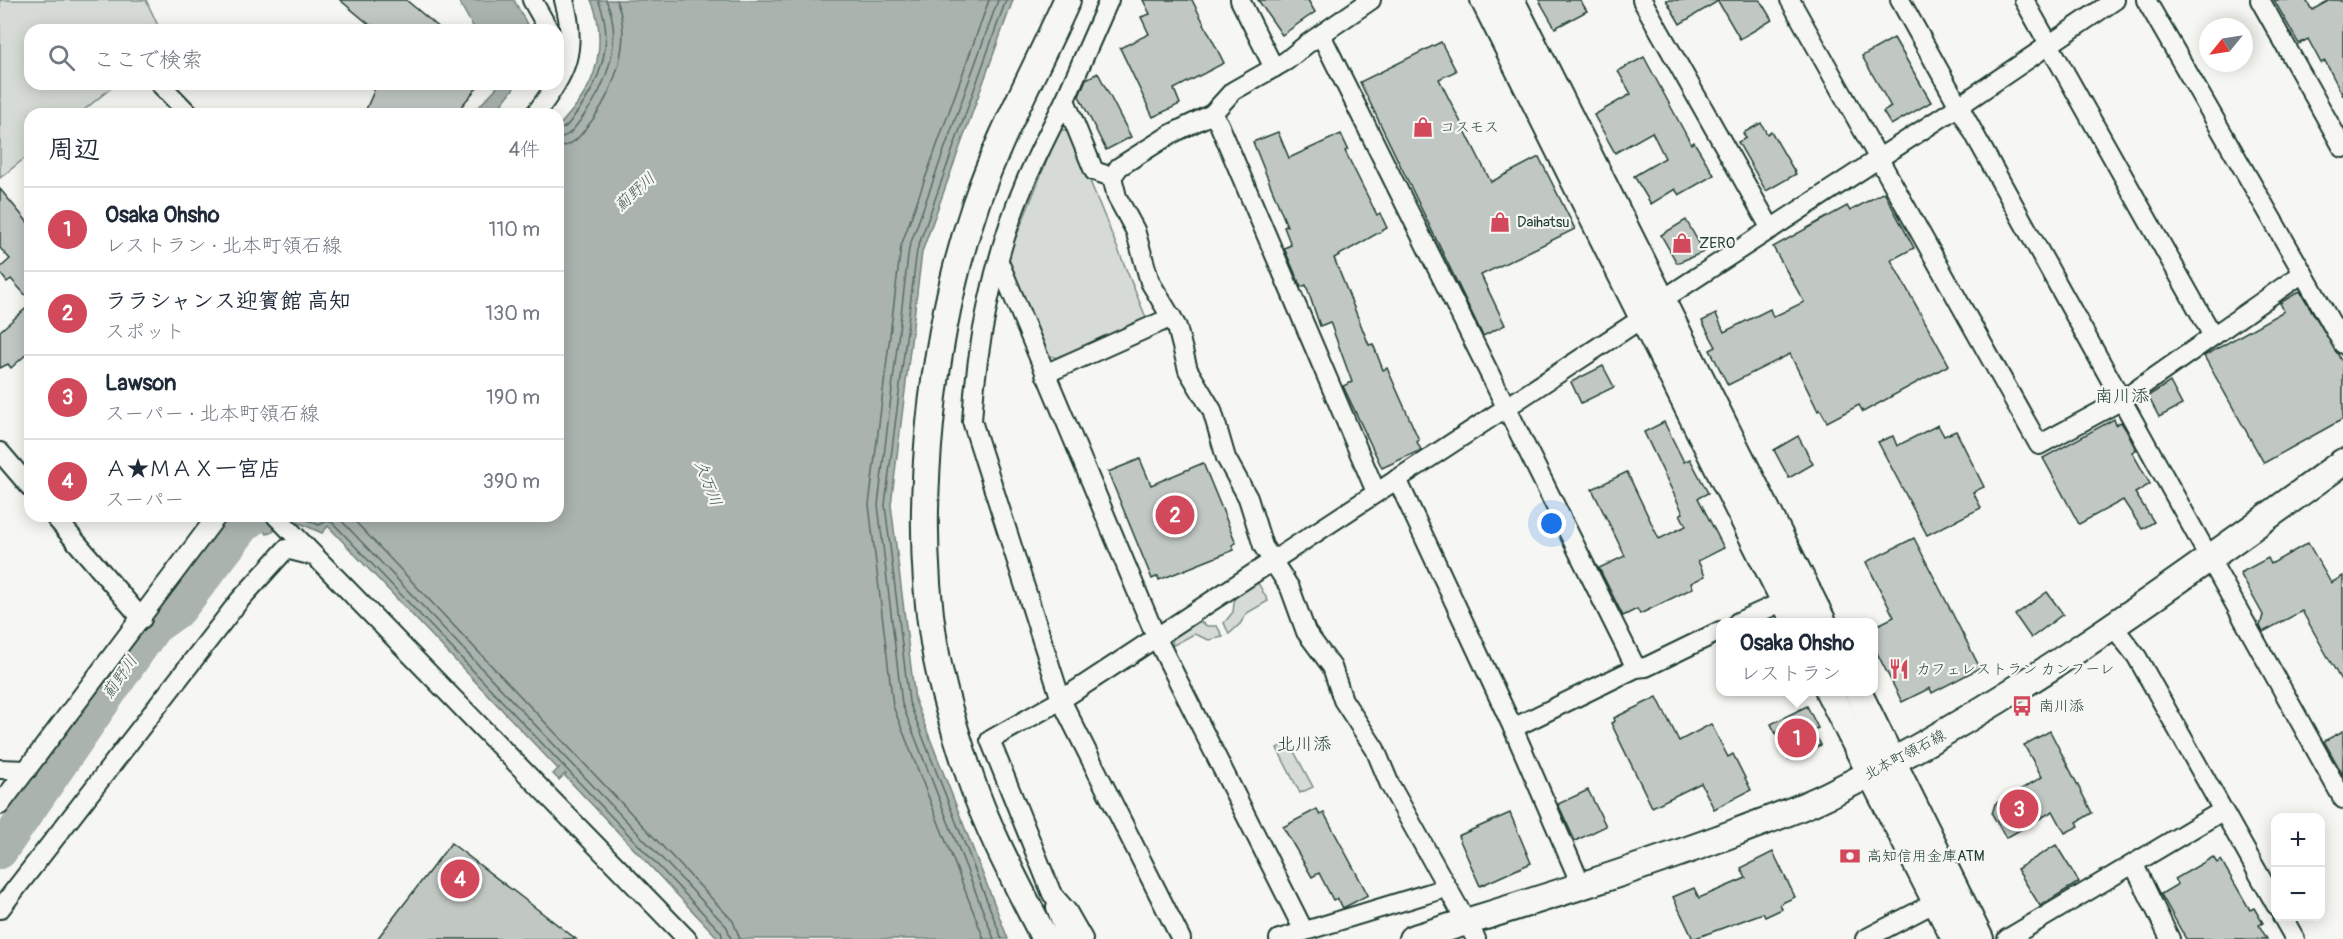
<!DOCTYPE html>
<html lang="ja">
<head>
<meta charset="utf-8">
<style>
	body { margin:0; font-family:Pangolin,"Klee One",sans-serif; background:#f2f2f3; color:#1f2937 }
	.controls { position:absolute; right:18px; bottom:18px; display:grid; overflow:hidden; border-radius:12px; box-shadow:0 3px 15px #0003 }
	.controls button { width:54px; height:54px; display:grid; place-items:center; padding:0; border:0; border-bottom:2px solid #e0e1e3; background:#fff; color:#1f2937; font:30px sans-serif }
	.compass { position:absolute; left:2199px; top:18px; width:54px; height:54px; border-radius:50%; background:#fff; box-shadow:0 3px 15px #0003; rotate:240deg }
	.you { position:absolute; left:1552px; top:524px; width:21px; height:21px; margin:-15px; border:4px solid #fff; border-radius:50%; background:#1a73e8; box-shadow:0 0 0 9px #1a73e833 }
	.badge { display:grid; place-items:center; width:39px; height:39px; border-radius:50%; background:#d1495b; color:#fff; font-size:20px; font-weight:700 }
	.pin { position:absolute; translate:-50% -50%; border:3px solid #fff; box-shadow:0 2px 6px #0006 }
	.popup { position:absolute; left:1716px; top:618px; width:162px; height:78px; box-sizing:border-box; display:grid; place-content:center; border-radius:12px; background:#fff; filter:drop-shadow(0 2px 4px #0005); font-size:20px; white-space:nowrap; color:#747a83 }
	.popup b { font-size:22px; color:#1f2937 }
	.popup::after { content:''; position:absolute; left:50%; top:100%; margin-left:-12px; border:12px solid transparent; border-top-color:#fff }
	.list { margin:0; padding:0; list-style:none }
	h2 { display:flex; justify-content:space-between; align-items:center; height:78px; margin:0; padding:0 24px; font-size:26px }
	h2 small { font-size:20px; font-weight:400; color:#747a83 }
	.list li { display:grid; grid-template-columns:39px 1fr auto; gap:18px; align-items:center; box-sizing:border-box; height:84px; padding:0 24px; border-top:2px solid #e0e1e3 }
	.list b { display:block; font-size:22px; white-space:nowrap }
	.list p { margin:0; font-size:20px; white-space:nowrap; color:#747a83 }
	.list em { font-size:20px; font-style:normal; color:#747a83 }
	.icon { flex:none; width:33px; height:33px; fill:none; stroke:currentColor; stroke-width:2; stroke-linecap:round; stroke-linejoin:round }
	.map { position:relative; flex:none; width:2343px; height:939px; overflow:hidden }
	.search { position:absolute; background:#fff; box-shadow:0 3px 15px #0003; left:24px; top:24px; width:540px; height:66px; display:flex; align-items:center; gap:15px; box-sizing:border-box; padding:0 21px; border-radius:18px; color:#747a83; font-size:22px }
	.panel { position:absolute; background:#fff; box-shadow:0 3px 15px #0003; left:24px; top:108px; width:540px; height:414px; border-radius:18px }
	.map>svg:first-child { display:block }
	.green { fill:#d6dbd6; stroke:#7a8c85; stroke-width:1.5 }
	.water { fill:#aab3ae; stroke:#72847d; stroke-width:1.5 }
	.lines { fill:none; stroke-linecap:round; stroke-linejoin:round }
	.shore { stroke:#576c65; stroke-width:1.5 }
	.river { stroke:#aab3ae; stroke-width:34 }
	.building { fill:#c1c8c3; stroke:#1f3d34; stroke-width:1.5 }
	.street-casing { stroke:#1f3d34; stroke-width:22 }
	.secondary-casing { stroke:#1f3d34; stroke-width:30 }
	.street { stroke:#f6f6f2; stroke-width:18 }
	.secondary { stroke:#f6f6f2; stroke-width:26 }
	.labels { text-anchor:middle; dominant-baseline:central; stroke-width:4.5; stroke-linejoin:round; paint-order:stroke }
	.poi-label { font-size:15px; fill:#1f3d34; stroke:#f6f6f2; text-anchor:start }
	.street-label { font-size:15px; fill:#1f3d34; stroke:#f6f6f2 }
	.water-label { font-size:16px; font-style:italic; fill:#425a52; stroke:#f6f6f2 }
	.quarter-label { font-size:18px; fill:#1f3d34; stroke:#f6f6f2 }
</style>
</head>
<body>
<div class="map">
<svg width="2343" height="939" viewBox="0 0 2343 939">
	<rect width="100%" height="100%" fill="#f6f6f2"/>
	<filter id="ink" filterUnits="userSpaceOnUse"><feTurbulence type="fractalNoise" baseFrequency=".0167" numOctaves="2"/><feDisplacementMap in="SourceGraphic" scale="12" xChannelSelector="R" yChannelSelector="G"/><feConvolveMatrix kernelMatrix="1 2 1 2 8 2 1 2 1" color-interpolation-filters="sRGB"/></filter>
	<g filter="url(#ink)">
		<g class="green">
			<polygon points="0,0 146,0 160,30 30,30 30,84 116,84 79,114 30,114 30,154 0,178"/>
			<polygon points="1059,130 1069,130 1147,320 1056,358 1047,354 1010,264 1009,255"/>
			<polygon points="1257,581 1268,601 1247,613 1240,624 1229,634 1224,623 1233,612 1235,595"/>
			<polygon points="1197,620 1207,626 1217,626 1223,637 1209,640 1194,634 1172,646 1173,636"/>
			<polygon points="1289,742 1313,787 1300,793 1277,748"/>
		</g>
		<g class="water">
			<polygon points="458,0 514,0 530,30 475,30"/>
			<path d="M591,0h422l-91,252 -31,253 24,195 93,239h-289l-154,-163 1,-3 -7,7 -6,-6 7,-7 -2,2 -230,-243 -6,7 -27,-12 -28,13 -17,-18h308v-389c9,-10 19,-21 26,-33 17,-26 20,-66 7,-94z"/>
			<polygon points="500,84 517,84 494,114 472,114"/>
		</g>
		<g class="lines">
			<g class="shore">
				<path d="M558,130c8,-1 12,-8 17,-15 25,-31 41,-76 23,-115"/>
				<path d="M558,138c12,-1 17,-11 24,-20 25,-31 42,-80 24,-118"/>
				<path d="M558,147c15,-1 21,-10 29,-20 26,-32 47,-87 29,-127"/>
				<polyline points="298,516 319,525 327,521 333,523 721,932 723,939"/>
				<polyline points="337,516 727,927 731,939"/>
				<polyline points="350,516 733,921 740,939"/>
				<polyline points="984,939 893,706 869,505 901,246 989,0"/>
				<polyline points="994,939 902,704 878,505 909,248 998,0"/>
				<polyline points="1002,939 909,702 885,505 917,250 1006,0"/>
			</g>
			<polyline class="river" points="0,852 154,628 179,610 243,527 256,516"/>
		</g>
		<g class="building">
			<polygon points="340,0 406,0 442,30 376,30"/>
			<polygon points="1143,0 1192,0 1224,63 1174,89 1180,104 1153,117 1120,48 1149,34 1141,17 1150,14"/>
			<polygon points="1258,0 1308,0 1315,12 1282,35"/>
			<polygon points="1539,0 1580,0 1587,11 1555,28"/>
			<polygon points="1666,0 1760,0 1772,20 1740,39 1718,1 1680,24"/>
			<polygon points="2274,0 2306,0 2312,10 2330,0 2343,0 2343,96 2325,61 2321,63 2308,39 2299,44"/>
			<polygon points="1894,38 1931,102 1891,125 1883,112 1891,107 1862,56"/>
			<polygon points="1441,42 1456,71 1439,79 1491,182 1539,157 1575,229 1481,275 1505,325 1483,336 1360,82"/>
			<polygon points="1644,57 1691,144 1694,142 1714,175 1679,195 1675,189 1651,204 1634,176 1665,158 1652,132 1615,153 1594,115 1631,94 1618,71"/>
			<polygon points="1098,73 1131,137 1106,150 1079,96 1086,79"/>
			<polygon points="373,84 480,84 455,114 364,114 374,91"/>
			<polygon points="1761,123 1767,134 1771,131 1796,174 1766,191 1738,142 1746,138 1743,133"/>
			<polygon points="1278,132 1289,158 1341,134 1348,149 1345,151 1377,215 1380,213 1387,228 1334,258 1369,345 1373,344 1383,370 1387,368 1419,440 1417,442 1421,450 1382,468 1343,386 1352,382 1330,322 1320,326 1306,285 1301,287 1284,248 1291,245 1284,227 1287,226 1253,142"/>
			<polygon points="0,189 30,225 30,300 11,279 7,282 0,273 0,268 10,259 0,248"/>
			<polygon points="1884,192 1914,248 1891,260 1949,365 1863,412 1859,405 1827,422 1820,409 1818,411 1790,354 1728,385 1710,350 1716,347 1702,321 1716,314 1724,332 1770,309 1773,317 1804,302 1773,247 1847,206 1850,211"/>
			<polygon points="1686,220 1704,252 1677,263 1661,235"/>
			<polygon points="2300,291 2343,363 2343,419 2264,463 2204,356 2284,311 2280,303"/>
			<polygon points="30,305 30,351 11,368 8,364 0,368 0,331"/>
			<polygon points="1603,366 1614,387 1581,403 1571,382"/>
			<polygon points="2170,382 2182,405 2159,417 2148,396"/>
			<polygon points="2114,419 2116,425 2121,422 2126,430 2136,450 2132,452 2150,484 2135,493 2154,522 2142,529 2123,500 2079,524 2043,458"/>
			<polygon points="1664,422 1684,462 1690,459 1708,493 1698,498 1724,548 1698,561 1705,576 1691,583 1693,588 1640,614 1637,609 1623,616 1599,568 1625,556 1592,489 1627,472 1659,539 1686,526 1680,514 1683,513 1644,432"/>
			<polygon points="1938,425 1944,436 1956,431 1984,487 1973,492 1981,508 1927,535 1878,442 1893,436 1897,446"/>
			<polygon points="1798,436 1813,464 1789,478 1774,450"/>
			<polygon points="1140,459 1151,485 1203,463 1236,543 1232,545 1234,550 1159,580 1158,576 1152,579 1108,472"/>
			<polygon points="1914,538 1980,668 1932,693 1930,688 1902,702 1874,647 1874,627 1894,617 1866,562"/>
			<polygon points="2308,543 2331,583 2343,576 2343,684 2302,611 2263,632 2260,626 2263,615 2240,573 2268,558 2271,564"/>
			<polygon points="2047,592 2063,614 2031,638 2015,615"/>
			<polygon points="1657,697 1679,741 1711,724 1728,757 1733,754 1751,790 1714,809 1701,783 1652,807 1611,723 1615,721 1614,718"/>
			<polygon points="1807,706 1818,728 1813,730 1821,745 1789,759 1771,724"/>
			<polygon points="2050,731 2092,813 2077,822 2079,826 2065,833 2053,811 2006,838 1992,814 1995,804 2042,777 2024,745"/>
			<polygon points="2343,731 2343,775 2324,741"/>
			<polygon points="1588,790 1606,826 1575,841 1558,804"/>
			<polygon points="1317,809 1320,815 1324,813 1368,895 1343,908 1337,898 1333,900 1319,873 1312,877 1283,827"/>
			<polygon points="1510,813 1531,863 1480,886 1458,836"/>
			<polygon points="451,843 576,939 377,939"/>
			<polygon points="2056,845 2079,882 2040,906 2017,869"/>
			<polygon points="1773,852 1795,897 1780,904 1782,909 1765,917 1763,913 1693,939 1673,897 1694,888 1699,898 1746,878 1741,868"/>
			<polygon points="2213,857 2217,863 2221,860 2250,910 2254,908 2263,923 2259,925 2267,939 2186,939 2161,894 2178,884 2175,879"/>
		</g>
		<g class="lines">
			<g class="street-casing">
				<g id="street">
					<polyline points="532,0 549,30"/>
					<polyline points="1109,0 1065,100 1094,171 1112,177"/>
					<polyline points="1240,0 1274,68"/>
					<polyline points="1371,0 1307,44 1286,61 1233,91 1212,114 1171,134 1119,167 1112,177 1117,197 1135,230 1150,282 1177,327 1188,370 1212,410 1226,458 1248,498 1263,546 1290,588 1306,632 1332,667 1343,700 1375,749 1390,785 1476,939"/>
					<polyline points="1642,0 1771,229"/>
					<polyline points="1790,0 2039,445 2122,400 2303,273 2146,0"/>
					<polyline points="1900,0 2343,799"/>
					<polyline points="2024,0 2213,336"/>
					<polyline points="2260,0 2343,148"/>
					<polyline points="1321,35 1636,668"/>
					<polyline points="161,85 189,114"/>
					<path d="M1065,100c-14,28 -28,55 -40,83 -30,69 -49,163 -53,238l89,279 120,239"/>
					<path d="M535,114c31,-39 43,-64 29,-114"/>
					<polyline points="1212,114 1219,124 1376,492"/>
					<polyline points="999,262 1156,637 1304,931"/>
					<polyline points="2303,273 2343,344"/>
					<polyline points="1662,300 1959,106 2115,0"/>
					<polyline points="1045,374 1172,317"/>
					<polyline points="0,452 30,487"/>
					<polyline points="1397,479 1513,728 1582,887"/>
					<polyline points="54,516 142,619"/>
					<polyline points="276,516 687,939"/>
					<polyline points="1738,622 1784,601"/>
					<polyline points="2112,625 2137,657 2276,905"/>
					<polyline points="1513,728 1636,668 1646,667 1720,631"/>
					<polyline points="0,769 27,770"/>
					<polyline points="0,805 217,516"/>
					<polyline points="2134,865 2170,939"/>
					<polyline points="1056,907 1067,939"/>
					<polyline points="0,909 239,601 286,549 314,556"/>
					<polyline points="2282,916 2295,939"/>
					<polyline points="1083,939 1067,911 1052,894 990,740 1061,700 1644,317"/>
					<polyline points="1279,939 1446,888"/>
					<polyline points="1865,939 1936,902"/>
					<polyline points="2007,939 2222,811"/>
				</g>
			</g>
			<g class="secondary-casing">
				<g id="secondary">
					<polyline points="1484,0 1795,622"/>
					<polyline points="1511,0 1823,622"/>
					<polyline points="1829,692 1955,939"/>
					<polyline points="1858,692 1980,939"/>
					<path d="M1045,939c-27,-53 -56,-106 -75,-162 -14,-43 -29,-89 -36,-134 -22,-134 -2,-311 42,-440 24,-70 61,-135 91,-203"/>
					<path d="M1412,939c108,-34 216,-66 322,-106 33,-13 67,-24 98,-40 182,-90 347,-212 511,-331"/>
				</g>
			</g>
			<use href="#street" class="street"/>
			<use href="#secondary" class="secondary"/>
		</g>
	</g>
	<defs>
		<g id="shop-bare" transform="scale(1.62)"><path d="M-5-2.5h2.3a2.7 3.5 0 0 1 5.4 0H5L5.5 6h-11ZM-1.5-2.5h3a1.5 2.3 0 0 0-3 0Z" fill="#d1495b" stroke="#f6f6f2" stroke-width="2.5" paint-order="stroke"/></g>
		<g id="restaurant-bare" transform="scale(1.62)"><path d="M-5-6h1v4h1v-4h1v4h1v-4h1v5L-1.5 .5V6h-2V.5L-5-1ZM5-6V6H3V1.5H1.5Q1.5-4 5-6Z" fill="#d1495b" stroke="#f6f6f2" stroke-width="2.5" paint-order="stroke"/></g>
		<g id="bus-bare" transform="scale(1.62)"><path d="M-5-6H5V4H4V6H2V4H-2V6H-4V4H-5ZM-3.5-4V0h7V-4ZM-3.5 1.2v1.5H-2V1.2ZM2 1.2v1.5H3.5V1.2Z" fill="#d1495b" stroke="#f6f6f2" stroke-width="2.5" paint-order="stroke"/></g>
		<g id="bank-bare" transform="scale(1.62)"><path d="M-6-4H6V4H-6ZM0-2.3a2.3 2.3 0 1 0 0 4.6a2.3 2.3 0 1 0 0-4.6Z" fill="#d1495b" stroke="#f6f6f2" stroke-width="2.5" paint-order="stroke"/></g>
	</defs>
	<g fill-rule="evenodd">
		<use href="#shop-bare" x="1423" y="127"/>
		<use href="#shop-bare" x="1500" y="222"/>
		<use href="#shop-bare" x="1682" y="243"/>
		<use href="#restaurant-bare" x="1899" y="669"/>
		<use href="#bus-bare" x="2022" y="706"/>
		<use href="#bank-bare" x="1850" y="856"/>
	</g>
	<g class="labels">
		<g class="poi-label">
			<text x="1440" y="127">コスモス</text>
			<text x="1517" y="222">Daihatsu</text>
			<text x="1699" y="243">ZERO</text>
			<text x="1916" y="669">カフェレストラン カンフーレ</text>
			<text x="2039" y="706">南川添</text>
			<text x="1867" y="856">高知信用金庫ATM</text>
		</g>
		<g class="street-label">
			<text transform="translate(1905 755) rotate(-28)">北本町領石線</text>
		</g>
		<g class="water-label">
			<text transform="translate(635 192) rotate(-42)">薊野川</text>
			<text transform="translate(708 483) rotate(69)">久万川</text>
			<text transform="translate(120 677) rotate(-55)">薊野川</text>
		</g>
		<g class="quarter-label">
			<text x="2122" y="396">南川添</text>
			<text x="1304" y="744">北川添</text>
		</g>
	</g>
</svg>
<div class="controls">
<button>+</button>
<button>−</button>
</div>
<svg class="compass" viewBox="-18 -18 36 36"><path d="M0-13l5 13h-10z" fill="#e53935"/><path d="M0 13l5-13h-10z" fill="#747a83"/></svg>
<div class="you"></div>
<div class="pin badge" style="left:1797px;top:738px">1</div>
<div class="popup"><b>Osaka Ohsho</b>レストラン</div>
<div class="pin badge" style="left:1175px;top:515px">2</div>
<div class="pin badge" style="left:2019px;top:809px">3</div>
<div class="pin badge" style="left:460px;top:879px">4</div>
<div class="search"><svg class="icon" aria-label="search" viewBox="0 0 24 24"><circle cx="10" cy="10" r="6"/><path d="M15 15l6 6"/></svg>ここで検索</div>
<section class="panel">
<h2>周辺<small>4件</small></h2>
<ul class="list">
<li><span class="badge">1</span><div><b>Osaka Ohsho</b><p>レストラン · 北本町領石線</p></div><em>110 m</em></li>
<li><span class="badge">2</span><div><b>ララシャンス迎賓館 高知</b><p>スポット</p></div><em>130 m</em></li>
<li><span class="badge">3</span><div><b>Lawson</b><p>スーパー · 北本町領石線</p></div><em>190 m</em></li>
<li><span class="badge">4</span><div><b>Ａ★ＭＡＸ一宮店</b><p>スーパー</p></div><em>390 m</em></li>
</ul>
</section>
</div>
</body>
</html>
